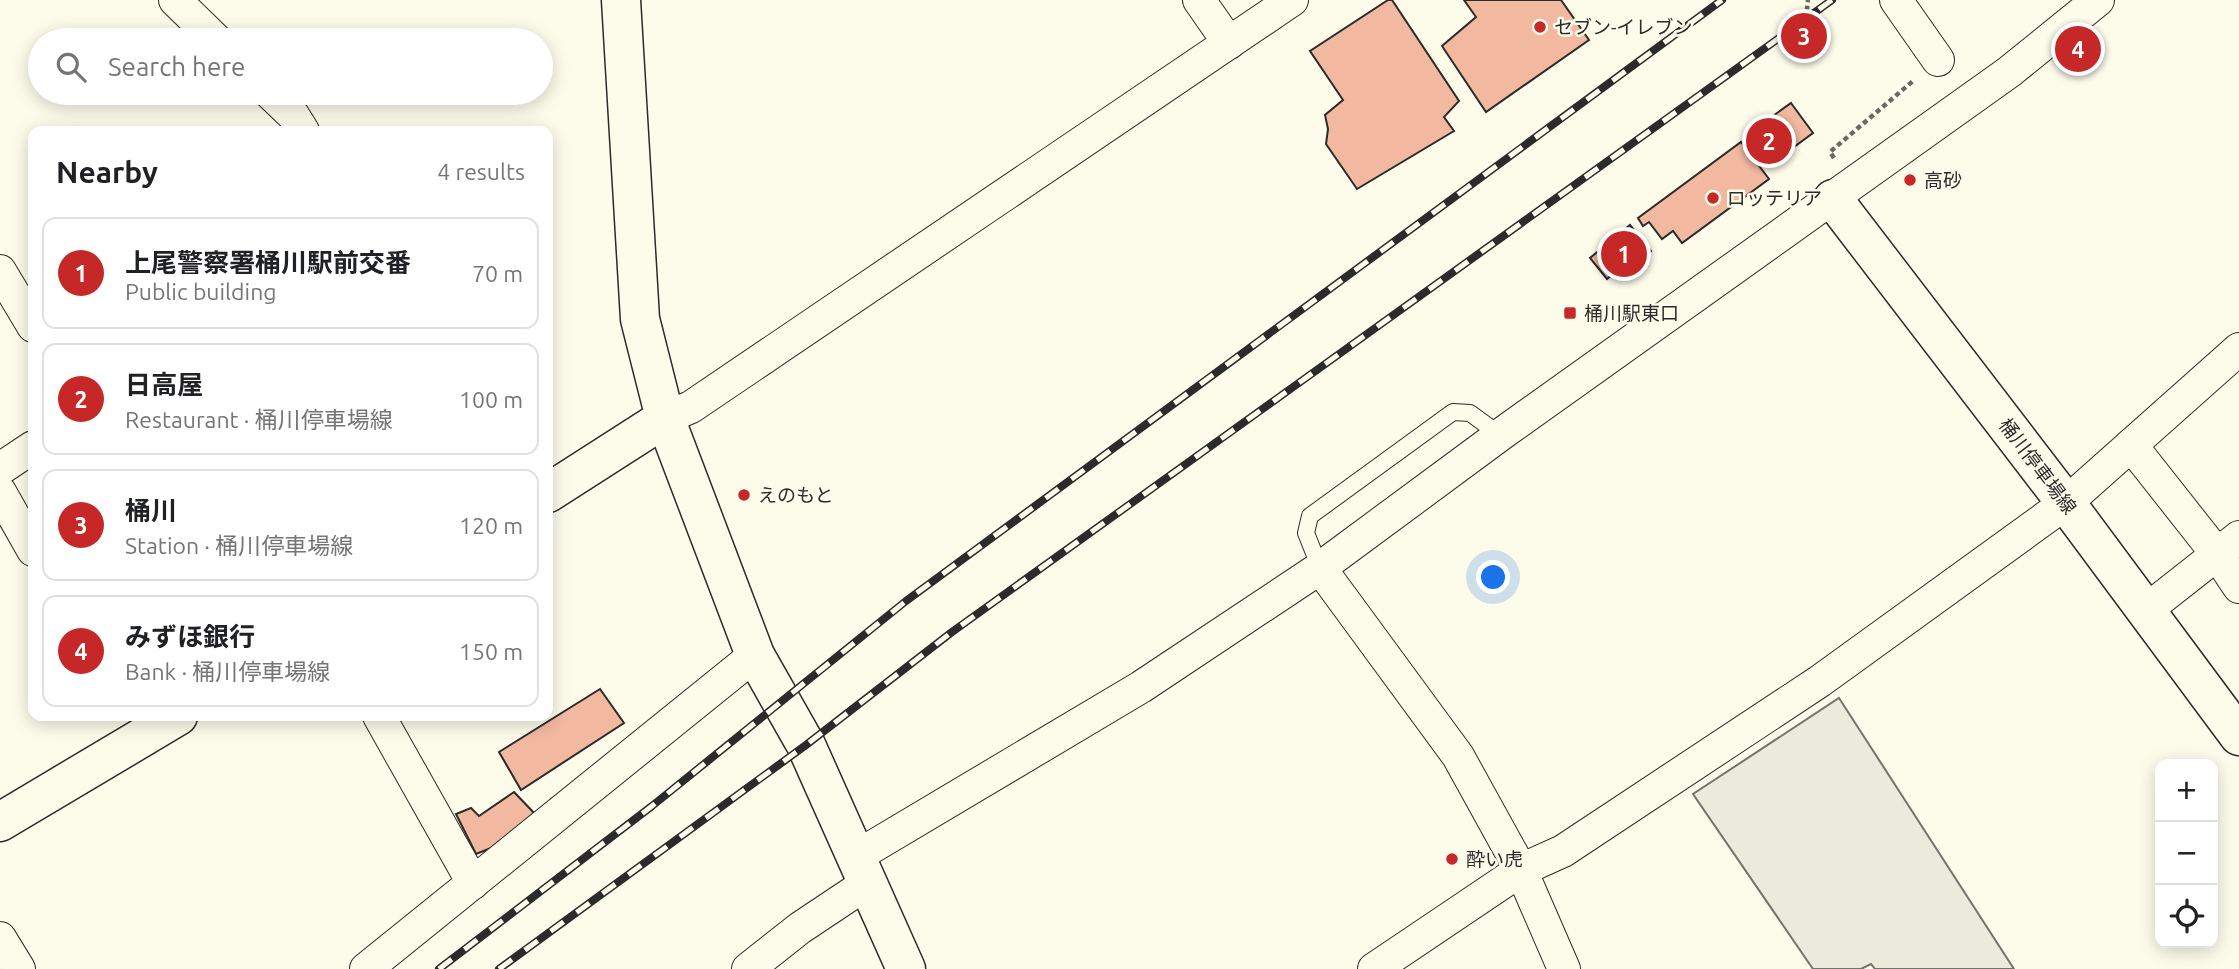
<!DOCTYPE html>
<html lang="en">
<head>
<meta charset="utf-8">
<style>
	body { margin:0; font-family:Ubuntu,"Noto Sans JP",sans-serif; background:#f6f6f6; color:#202124 }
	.controls { position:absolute; right:21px; bottom:21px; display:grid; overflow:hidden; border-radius:14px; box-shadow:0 4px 18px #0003 }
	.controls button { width:63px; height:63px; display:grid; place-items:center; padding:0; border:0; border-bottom:2px solid #e0e0e0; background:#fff; color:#202124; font:35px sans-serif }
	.you { position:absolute; left:1494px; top:578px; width:24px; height:24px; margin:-18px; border:5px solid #fff; border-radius:50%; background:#1a73e8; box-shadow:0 0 0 10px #1a73e833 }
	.badge { display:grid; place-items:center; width:46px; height:46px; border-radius:50%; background:#c62828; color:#fff; font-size:23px; font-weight:700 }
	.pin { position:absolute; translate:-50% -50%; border:4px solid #fff; box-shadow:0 2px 7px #0006 }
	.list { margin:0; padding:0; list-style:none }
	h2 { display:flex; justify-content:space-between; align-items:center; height:91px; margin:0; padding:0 28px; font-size:30px }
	h2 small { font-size:23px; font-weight:400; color:#757577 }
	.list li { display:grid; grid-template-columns:46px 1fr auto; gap:21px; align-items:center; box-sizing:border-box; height:112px; margin:0 14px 14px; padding:0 14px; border:2px solid #e0e0e0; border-radius:14px }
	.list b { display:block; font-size:26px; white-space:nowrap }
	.list p { margin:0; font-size:23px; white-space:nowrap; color:#757577 }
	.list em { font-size:23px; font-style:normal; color:#757577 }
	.icon { flex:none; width:38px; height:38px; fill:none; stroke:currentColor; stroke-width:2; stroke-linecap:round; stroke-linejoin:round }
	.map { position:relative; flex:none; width:2239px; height:969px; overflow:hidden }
	.search { position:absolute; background:#fff; box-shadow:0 4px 18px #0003; left:28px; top:28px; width:525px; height:77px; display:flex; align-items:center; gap:18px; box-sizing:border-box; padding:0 24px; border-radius:38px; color:#757577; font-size:26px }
	.panel { position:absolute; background:#fff; box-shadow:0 4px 18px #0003; left:28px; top:126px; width:525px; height:595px; border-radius:14px }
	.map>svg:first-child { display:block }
	.green { fill:#ecebdb; stroke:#74746e; stroke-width:2 }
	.building { fill:#f2b8a0; stroke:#2b2b2b; stroke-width:2 }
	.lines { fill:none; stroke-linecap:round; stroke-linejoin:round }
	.lane-casing { stroke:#2b2b2b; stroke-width:18 }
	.street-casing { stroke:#2b2b2b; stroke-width:34 }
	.secondary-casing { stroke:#2b2b2b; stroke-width:41 }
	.path { stroke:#6a6964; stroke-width:4.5; stroke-dasharray:5 3.5; stroke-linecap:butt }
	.lane { stroke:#fdfbea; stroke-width:16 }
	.street { stroke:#fdfbea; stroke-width:32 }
	.secondary { stroke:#fdfbea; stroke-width:38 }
	.rail-casing { stroke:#2b2b2b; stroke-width:8 }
	.rail { stroke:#fdfbea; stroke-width:5; stroke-dasharray:16; stroke-linecap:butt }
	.path-bridge { stroke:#6a6964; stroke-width:4.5; stroke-dasharray:5 3.5; stroke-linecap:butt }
	.poi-dot { fill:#c62828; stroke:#fdfbea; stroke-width:2.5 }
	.labels { text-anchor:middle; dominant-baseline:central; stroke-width:5; stroke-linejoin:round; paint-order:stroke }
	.poi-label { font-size:19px; fill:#2b2b2b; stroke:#fdfbea; text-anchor:start }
	.street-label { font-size:19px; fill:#2b2b2b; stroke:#fdfbea }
</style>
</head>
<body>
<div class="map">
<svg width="2239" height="969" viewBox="0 0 2239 969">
	<rect width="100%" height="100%" fill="#fdfbea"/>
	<polygon class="green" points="1839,698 2014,969 1875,969 1871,964 1861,969 1813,969 1693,794"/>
	<g class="building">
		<polygon points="1388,0 1392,0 1459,101 1444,117 1454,131 1357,189 1326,144 1328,129 1325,115 1343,100 1310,51"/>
		<polygon points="1464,0 1561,0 1589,40 1486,112 1442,46 1476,17"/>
		<polygon points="1791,103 1813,133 1771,164 1749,133"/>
		<polygon points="1741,142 1769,179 1682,243 1673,231 1662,239 1649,222 1643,226 1638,218"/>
		<polygon points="1630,225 1651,251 1637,263 1633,257 1607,279 1590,258"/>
		<polygon points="600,689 624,723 521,790 499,752"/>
		<polygon points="514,792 535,814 491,848 476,854 456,814 471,808 479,816"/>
	</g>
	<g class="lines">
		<g class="lane-casing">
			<polyline id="lane" points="1320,568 1306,533 1310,516 1453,412 1470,413 1500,435"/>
		</g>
		<g class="street-casing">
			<g id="street">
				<polyline points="175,0 216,40"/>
				<polyline points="1199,0 1229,43"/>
				<polyline points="1896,0 1938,60"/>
				<polyline points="270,93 293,115 303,131"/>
				<polyline points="0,271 33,326"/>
				<polyline points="665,418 691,407 1292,0"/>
				<polyline points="2131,445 2217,554 2239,587"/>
				<polyline points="0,469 33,447"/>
				<polyline points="0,492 33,550"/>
				<polyline points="1320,568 1458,756 1521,870 1564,969"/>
				<polyline points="2145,611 2239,537"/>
				<polyline points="379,716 473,883"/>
				<polyline points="857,856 1141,687 1320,568 1500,435 2009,72 2098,0"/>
				<polyline points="0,938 19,969"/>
				<polyline points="366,969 755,655"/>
				<polyline points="748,969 800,928 869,882"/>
				<polyline points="1374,969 1521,870 1563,851 1820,681 2066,503 2239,349"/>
			</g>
		</g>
		<g class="secondary-casing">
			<g id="secondary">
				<polyline points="621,0 640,319 665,418 755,655 806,745 906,969"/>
				<polyline points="1833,199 2066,503 2239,736"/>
				<polyline points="548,493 665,418"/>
				<polyline points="0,822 178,716"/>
			</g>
		</g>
		<polyline class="path" points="1834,158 1830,152 1913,81"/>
		<use href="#lane" class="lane"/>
		<use href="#street" class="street"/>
		<use href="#secondary" class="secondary"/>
		<g class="rail-casing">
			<g id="rail">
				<polyline points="439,969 652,806 906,601 1722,0"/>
				<polyline points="499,969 806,745 952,632 1832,0"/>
			</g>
		</g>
		<use href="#rail" class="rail"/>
		<polyline class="path-bridge" points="1804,36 1808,0"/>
	</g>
	<g class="poi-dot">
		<circle cx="1540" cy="27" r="7"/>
		<circle cx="1910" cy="180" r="7"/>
		<circle cx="1713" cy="198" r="7"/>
		<rect x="1563" y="306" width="14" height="14" rx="3.5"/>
		<circle cx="744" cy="495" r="7"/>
		<circle cx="1452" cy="859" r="7"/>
	</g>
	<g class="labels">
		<g class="poi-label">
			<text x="1554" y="27">セブン-イレブン</text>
			<text x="1924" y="180">高砂</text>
			<text x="1727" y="198">ロッテリア</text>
			<text x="1584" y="313">桶川駅東口</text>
			<text x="758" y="495">えのもと</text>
			<text x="1466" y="859">酔い虎</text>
		</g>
		<g class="street-label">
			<text transform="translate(2038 466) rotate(53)">桶川停車場線</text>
		</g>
	</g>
</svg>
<div class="controls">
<button>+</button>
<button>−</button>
<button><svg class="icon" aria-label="locate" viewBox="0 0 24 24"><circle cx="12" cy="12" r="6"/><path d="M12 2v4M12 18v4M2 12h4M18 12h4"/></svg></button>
</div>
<div class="you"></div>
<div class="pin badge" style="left:1624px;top:254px">1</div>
<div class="pin badge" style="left:1769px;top:141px">2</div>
<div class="pin badge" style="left:1804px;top:36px">3</div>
<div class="pin badge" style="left:2078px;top:49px">4</div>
<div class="search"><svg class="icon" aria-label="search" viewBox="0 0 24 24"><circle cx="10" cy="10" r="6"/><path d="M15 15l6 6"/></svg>Search here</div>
<section class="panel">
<h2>Nearby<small>4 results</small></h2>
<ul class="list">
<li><span class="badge">1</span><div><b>上尾警察署桶川駅前交番</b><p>Public building</p></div><em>70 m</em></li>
<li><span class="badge">2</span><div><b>日高屋</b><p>Restaurant · 桶川停車場線</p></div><em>100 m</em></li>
<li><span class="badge">3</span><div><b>桶川</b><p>Station · 桶川停車場線</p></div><em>120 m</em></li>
<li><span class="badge">4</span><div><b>みずほ銀行</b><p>Bank · 桶川停車場線</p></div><em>150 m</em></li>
</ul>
</section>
</div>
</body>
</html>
